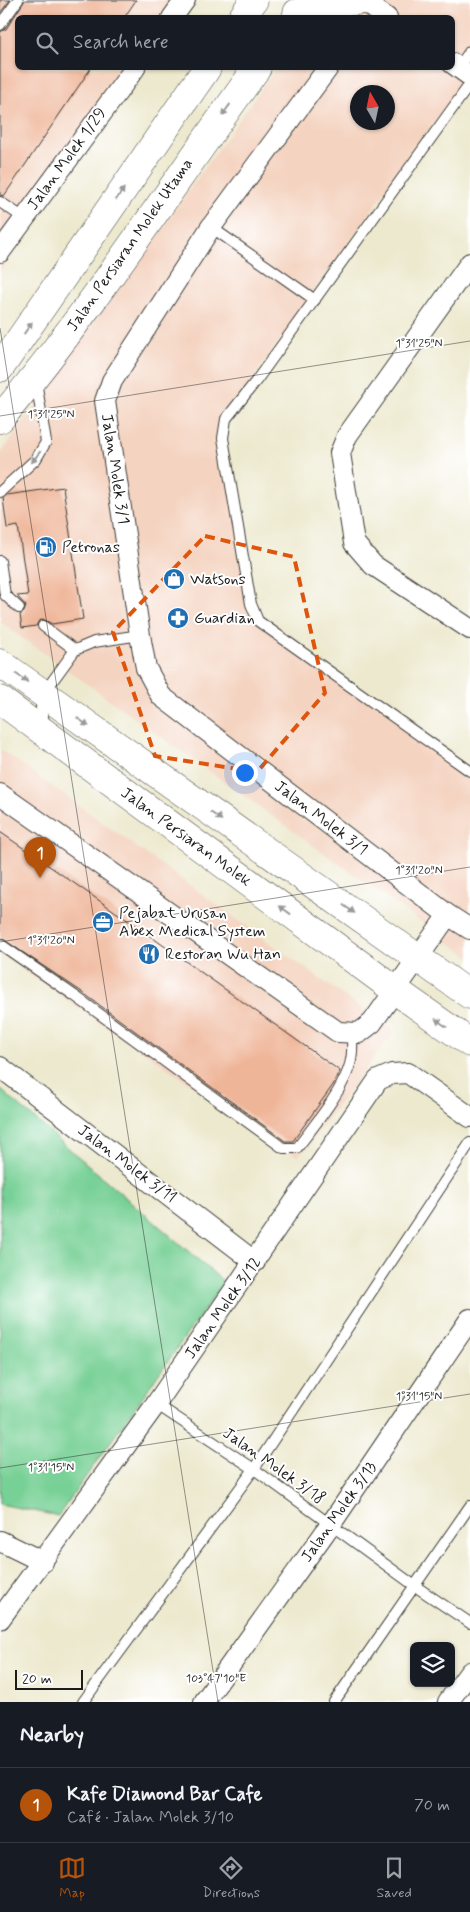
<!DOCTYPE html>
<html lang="en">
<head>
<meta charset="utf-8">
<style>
	body { margin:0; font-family:Mynerve,sans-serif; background:#242831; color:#f1f3f6 }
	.controls { position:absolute; right:15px; bottom:15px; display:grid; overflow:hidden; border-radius:8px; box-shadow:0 1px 4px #0004 }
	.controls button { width:45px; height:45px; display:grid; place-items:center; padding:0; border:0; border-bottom:1px solid #363941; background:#171b24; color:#f1f3f6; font:25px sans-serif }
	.compass { position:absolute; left:350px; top:85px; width:45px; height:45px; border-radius:50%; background:#171b24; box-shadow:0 1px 4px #0004; rotate:351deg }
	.scale { position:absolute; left:15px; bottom:12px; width:68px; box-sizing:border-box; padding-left:5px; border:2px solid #1c1c1c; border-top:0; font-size:14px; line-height:18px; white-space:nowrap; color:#1c1c1c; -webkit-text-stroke:4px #fff; paint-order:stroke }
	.you { position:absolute; left:244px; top:772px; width:18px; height:18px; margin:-12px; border:4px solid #fff; border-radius:50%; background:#1a73e8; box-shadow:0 0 0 8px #1a73e833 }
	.badge { display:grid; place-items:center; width:32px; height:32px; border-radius:50%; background:#b45309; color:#fff; font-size:16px; font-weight:700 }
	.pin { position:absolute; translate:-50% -41px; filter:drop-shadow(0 1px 2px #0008) }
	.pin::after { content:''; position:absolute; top:26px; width:18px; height:15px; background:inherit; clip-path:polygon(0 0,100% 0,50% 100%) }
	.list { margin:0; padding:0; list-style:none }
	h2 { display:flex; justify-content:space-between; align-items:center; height:65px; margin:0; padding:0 20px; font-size:21px }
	h2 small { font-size:16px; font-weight:400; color:#9ea1a6 }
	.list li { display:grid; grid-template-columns:32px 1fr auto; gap:15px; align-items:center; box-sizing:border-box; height:75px; padding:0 20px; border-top:1px solid #363941 }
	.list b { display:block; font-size:19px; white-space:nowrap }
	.list p { margin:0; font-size:16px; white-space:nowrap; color:#9ea1a6 }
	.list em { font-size:16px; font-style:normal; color:#9ea1a6 }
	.icon { flex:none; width:28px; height:28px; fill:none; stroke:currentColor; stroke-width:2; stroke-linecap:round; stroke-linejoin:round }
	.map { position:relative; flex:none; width:470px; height:1702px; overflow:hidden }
	.search { position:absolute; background:#171b24; box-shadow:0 1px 4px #0004; left:15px; right:15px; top:15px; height:55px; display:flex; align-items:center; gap:12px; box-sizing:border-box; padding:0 18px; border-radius:8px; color:#9ea1a6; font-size:19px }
	.sheet { height:140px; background:#171b24 }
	nav { display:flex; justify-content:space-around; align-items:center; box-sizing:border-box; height:70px; border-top:1px solid #363941; background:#171b24; font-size:14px; color:#9ea1a6 }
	nav a { display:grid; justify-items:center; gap:2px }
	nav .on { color:#b45309 }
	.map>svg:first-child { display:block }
	.built { fill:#f4d3c0; fill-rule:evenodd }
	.green { fill:#77d095; stroke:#4a7658 }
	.building { fill:#efb598 }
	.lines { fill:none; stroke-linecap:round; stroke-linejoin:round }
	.lane-casing { stroke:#3b3b37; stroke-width:12 }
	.street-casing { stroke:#3b3b37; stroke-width:22 }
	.secondary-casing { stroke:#3b3b37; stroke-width:29 }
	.primary-casing { stroke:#3b3b37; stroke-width:29 }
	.lane { stroke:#fff; stroke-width:10 }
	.street { stroke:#fff; stroke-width:20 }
	.secondary { stroke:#fff; stroke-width:28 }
	.primary { stroke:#fff; stroke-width:28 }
	.oneway { fill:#999 }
	.marked { fill:none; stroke:#de560d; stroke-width:4; stroke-dasharray:10 6; stroke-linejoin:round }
	.ticks { fill:none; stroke:#1c1c1c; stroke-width:1; stroke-opacity:0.45 }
	.labels { text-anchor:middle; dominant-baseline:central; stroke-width:4; stroke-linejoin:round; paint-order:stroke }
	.street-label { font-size:16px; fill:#1c1c1c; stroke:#fff }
	.poi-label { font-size:16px; fill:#1c1c1c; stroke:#fff; text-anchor:start }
	.ticks-label { font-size:12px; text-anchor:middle; fill:#1c1c1c; stroke:#fff; stroke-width:4; stroke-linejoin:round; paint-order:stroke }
</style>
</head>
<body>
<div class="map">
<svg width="470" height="1702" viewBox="0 0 470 1702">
	<rect width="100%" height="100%" fill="#fff"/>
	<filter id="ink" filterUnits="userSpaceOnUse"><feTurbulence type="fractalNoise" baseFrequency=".02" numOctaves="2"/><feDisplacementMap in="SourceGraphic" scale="10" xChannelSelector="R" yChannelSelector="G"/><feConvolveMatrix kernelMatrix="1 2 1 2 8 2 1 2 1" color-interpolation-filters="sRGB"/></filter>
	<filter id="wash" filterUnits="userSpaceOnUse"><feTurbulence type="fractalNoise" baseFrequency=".0096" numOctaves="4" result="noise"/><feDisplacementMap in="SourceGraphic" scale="20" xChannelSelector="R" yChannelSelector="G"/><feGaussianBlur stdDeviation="1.12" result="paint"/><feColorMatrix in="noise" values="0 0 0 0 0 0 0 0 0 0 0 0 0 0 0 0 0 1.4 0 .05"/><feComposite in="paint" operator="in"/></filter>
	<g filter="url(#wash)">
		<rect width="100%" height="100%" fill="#ede9cf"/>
		<g class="built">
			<polygon points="0,0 191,0 179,17 18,18 18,68 144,68 0,271"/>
			<path d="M324,0h146v71l-250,354 38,193 212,154v185l-470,-335v-167l276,-387h176v-50l-140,-1zM358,92h30v30h-30z"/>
			<polygon points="0,749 394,1032 298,1157 0,954"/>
		</g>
		<polygon class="green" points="0,1089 224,1282 58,1516 0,1504"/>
		<g id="blocks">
			<g class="building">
				<polygon points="0,0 10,0 0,13"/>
				<polygon points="25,0 136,0 124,18 18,18 18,68 91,68 4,196 0,195 0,32 6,29"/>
				<polygon points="63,487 83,619 52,624 43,619 38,622 36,626 22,628 20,615 24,612 26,606 17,596 28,595 18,526 7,528 3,498 7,495"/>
				<polygon points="0,832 136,926 340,1071 333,1085 293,1141 285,1141 79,990 0,937"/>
			</g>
		</g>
	</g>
	<g filter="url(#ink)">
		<use href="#blocks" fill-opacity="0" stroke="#3b3b37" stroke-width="1"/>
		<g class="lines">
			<g class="lane-casing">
				<g id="lane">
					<polyline points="0,25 18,0"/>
					<polyline points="458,68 470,51"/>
					<polyline points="470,84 256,381 226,419 223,438 251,604 258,621 470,771"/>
					<polyline points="0,202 24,218"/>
					<polyline points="211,227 315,300"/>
					<polyline points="0,492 36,459 46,442 36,381"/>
					<polyline points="0,561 5,595 19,608"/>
					<polyline points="43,626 75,650"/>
					<polyline points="45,726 41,708 43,694 75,650 94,642 140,635"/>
					<path d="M0,944l75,52 208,152h14c17,-22 49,-61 54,-88 2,-9 1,-18 1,-27"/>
					<polyline points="156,1404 254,1469 415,1586 470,1623"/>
					<polyline points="83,1702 254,1469 470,1143"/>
					<polyline points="334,1702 470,1506"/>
				</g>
			</g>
			<g class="street-casing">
				<g id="street">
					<polyline points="362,0 387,18"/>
					<polyline points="172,18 185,0"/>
					<polyline points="452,63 470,76"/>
					<polyline points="328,68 211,227 112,381 105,401 140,635 146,668 161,696 448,915 470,929"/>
					<polyline points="0,252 135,68"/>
					<polyline points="470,263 347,436 340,453 354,543 373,565 470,629"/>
					<polyline points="0,794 338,1032 359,1033 372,1023 448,915"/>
					<polyline points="0,1067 255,1262"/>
					<polyline points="0,1541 43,1562"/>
					<polyline points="0,1619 156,1404 378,1080 392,1074 408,1073 470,1117"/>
					<polyline points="204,1702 331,1524 470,1319"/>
					<polyline points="448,1702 470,1672"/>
				</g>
			</g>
			<g class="secondary-casing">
				<g id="secondary">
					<polyline points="0,663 470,995"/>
					<polyline points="0,700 395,990 470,1043"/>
				</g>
			</g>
			<g class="primary-casing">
				<g id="primary">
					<polyline points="297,13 324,5 363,0"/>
					<polyline points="242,18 254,0"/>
					<polyline points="0,368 207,68"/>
					<path d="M0,419c93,-111 172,-234 257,-351"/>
				</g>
			</g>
			<use href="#lane" class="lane"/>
			<use href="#street" class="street"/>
			<use href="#secondary" class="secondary"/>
			<use href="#primary" class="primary"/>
		</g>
		<defs><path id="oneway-solid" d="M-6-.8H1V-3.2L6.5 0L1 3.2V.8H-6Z" transform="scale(1.25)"/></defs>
		<g class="oneway">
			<use href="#oneway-solid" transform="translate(226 110) rotate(126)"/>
			<use href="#oneway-solid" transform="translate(120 194) rotate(-55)"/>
			<use href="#oneway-solid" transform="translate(28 328) rotate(-55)"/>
			<use href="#oneway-solid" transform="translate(36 457) rotate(128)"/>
			<use href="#oneway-solid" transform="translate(22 678) rotate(35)"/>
			<use href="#oneway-solid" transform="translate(83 722) rotate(35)"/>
			<use href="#oneway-solid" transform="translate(216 816) rotate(35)"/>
			<use href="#oneway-solid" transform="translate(349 909) rotate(35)"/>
			<use href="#oneway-solid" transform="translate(285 910) rotate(-144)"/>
			<use href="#oneway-solid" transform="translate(441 1023) rotate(-145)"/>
		</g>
	</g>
	<path class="marked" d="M205,536l89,21 31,136 -68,79 -102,-16 -42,-124z"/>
	<path class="ticks" d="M0,328l218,1374M0,416l470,-75M0,942l470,-75M0,1468l470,-74"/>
	<defs>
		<g id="fuel-disc" transform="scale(1.125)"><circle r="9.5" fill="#1f6fb2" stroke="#fff"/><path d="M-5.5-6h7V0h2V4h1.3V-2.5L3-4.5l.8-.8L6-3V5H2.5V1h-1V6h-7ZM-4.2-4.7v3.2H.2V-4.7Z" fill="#fff"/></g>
		<g id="shop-disc" transform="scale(1.125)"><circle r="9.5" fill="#1f6fb2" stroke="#fff"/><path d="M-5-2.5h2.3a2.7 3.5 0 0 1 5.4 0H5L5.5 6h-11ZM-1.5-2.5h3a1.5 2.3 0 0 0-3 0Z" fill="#fff"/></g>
		<g id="pharmacy-disc" transform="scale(1.125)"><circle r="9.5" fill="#1f6fb2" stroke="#fff"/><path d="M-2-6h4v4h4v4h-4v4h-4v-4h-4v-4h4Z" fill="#fff"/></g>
		<g id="office-disc" transform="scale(1.125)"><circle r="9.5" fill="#1f6fb2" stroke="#fff"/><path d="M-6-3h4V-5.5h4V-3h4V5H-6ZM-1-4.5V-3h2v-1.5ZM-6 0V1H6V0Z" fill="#fff"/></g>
		<g id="restaurant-disc" transform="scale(1.125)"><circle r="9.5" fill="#1f6fb2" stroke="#fff"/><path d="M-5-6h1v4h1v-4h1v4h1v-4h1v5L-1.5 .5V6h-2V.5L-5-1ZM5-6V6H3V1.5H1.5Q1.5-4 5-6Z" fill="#fff"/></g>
	</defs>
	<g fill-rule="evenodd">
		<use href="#fuel-disc" x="46" y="547"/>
		<use href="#shop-disc" x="174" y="579"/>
		<use href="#pharmacy-disc" x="178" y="618"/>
		<use href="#office-disc" x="103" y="922"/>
		<use href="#restaurant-disc" x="149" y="954"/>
	</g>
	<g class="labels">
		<g class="street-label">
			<text transform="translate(67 159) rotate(-54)">Jalan Molek 1/29</text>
			<text transform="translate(130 245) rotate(-55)">Jalan Persiaran Molek Utama</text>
			<text transform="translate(115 469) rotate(81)">Jalan Molek 3/1</text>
			<text transform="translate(321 818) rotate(37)">Jalan Molek 3/1</text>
			<text transform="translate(186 837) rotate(36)">Jalan Persiaran Molek</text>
			<text transform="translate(127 1164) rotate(37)">Jalan Molek 3/11</text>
			<text transform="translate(223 1308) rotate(-55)">Jalan Molek 3/12</text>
			<text transform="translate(274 1466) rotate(35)">Jalan Molek 3/18</text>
			<text transform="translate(339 1512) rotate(-55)">Jalan Molek 3/13</text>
		</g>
		<g class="poi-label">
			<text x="62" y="547">Petronas</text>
			<text x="190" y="579">Watsons</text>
			<text x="194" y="618">Guardian</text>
			<text x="119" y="913">Pejabat Urusan<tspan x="119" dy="18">Abex Medical System</tspan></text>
			<text x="165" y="954">Restoran Wu Han</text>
		</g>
	</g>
	<g class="ticks-label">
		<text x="419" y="347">1°31'25"N</text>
		<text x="51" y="418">1°31'25"N</text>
		<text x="419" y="874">1°31'20"N</text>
		<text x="51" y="944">1°31'20"N</text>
		<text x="419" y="1400">1°31'15"N</text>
		<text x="51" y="1471">1°31'15"N</text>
		<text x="216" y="1682">103°47'10"E</text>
	</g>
</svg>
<div class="controls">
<button><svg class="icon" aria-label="layers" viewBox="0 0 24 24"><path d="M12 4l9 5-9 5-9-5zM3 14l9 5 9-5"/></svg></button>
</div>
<svg class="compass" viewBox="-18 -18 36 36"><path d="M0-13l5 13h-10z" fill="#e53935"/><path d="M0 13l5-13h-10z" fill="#9ea1a6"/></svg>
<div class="scale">20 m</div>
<div class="you"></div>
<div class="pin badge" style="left:40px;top:878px">1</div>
<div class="search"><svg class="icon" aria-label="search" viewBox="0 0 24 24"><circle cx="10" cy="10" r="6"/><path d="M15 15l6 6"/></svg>Search here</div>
</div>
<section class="sheet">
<h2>Nearby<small></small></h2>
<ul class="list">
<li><span class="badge">1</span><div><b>Kafe Diamond Bar Cafe</b><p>Café · Jalan Molek 3/10</p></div><em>70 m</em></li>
</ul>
</section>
<nav>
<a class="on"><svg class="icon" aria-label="map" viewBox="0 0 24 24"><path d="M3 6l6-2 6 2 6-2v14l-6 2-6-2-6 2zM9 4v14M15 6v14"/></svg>Map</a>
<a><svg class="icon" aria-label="directions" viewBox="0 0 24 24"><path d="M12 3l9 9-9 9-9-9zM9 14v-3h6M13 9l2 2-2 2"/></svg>Directions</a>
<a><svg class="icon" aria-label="saved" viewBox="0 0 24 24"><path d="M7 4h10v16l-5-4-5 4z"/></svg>Saved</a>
</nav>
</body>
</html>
